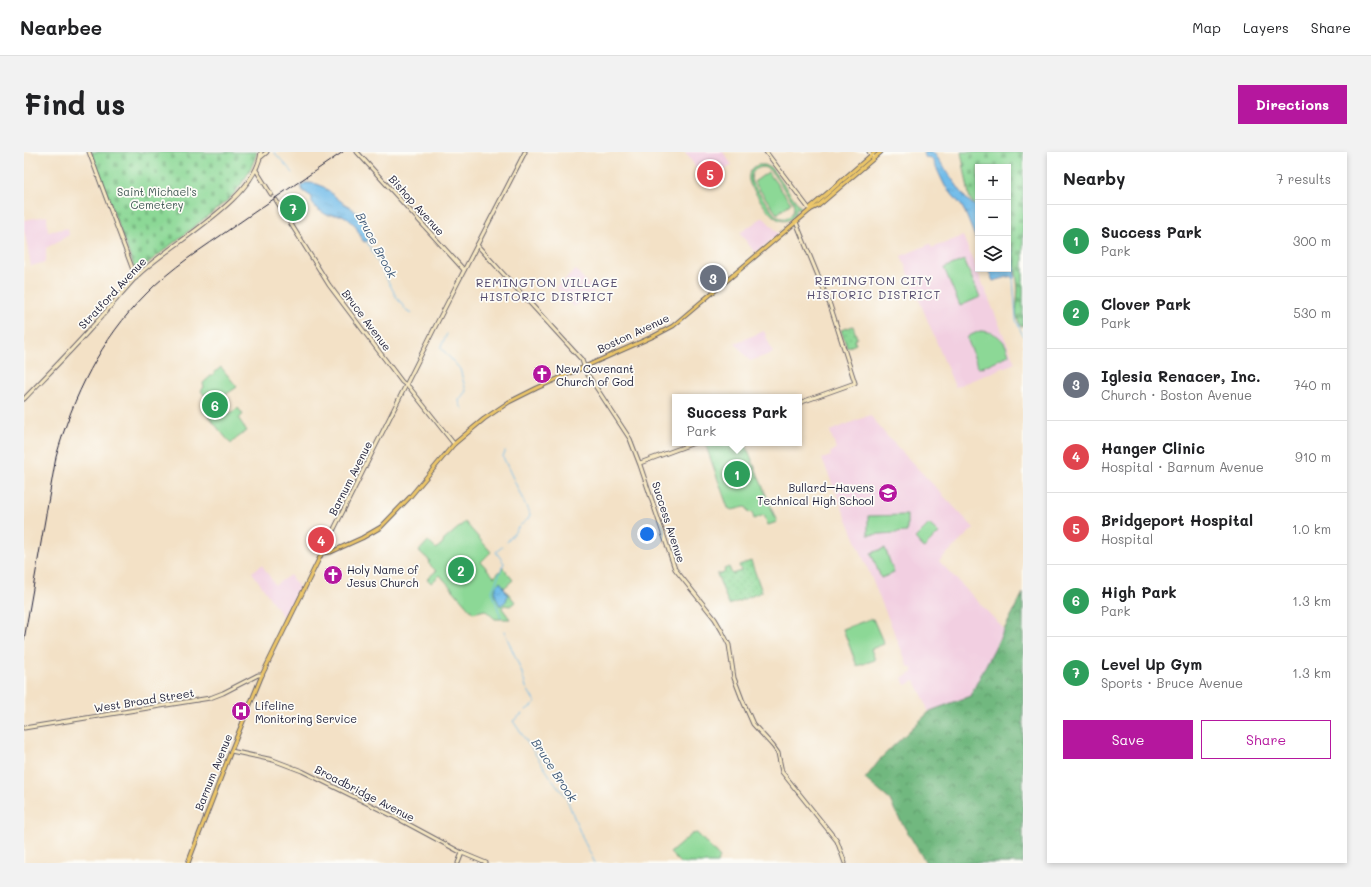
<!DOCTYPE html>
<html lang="en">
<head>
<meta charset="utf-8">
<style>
	body { margin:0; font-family:Mali,sans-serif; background:#f2f2f2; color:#202124 }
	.controls { position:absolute; right:12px; top:12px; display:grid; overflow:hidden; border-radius:0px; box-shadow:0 2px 6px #0003 }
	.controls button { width:36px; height:36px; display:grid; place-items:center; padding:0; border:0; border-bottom:1px solid #e0e0e0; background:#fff; color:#202124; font:20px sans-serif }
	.you { position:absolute; left:623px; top:382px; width:14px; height:14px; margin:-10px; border:3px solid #fff; border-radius:50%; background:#1a73e8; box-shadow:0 0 0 6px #1a73e833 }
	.badge { display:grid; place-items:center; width:26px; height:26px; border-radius:50%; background:#b5179e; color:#fff; font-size:13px; font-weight:700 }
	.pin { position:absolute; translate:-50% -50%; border:2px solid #fff; box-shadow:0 1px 4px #0006 }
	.popup { position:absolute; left:648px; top:242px; width:130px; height:52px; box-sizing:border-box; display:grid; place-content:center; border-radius:0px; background:#fff; filter:drop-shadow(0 1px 3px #0005); font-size:13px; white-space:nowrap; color:#757577 }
	.popup b { font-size:15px; color:#202124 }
	.popup::after { content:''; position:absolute; left:50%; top:100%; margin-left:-8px; border:8px solid transparent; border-top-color:#fff }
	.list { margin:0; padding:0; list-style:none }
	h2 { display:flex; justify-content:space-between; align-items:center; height:52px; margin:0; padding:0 16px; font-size:17px }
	h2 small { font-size:13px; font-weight:400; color:#757577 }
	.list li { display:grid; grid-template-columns:26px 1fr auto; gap:12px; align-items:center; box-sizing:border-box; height:72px; padding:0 16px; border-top:1px solid #e0e0e0 }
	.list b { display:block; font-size:15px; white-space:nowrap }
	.list p { margin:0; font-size:13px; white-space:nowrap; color:#757577 }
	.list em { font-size:13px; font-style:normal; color:#757577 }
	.actions { display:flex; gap:8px; padding:12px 16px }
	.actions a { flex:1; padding:9px 0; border:1px solid #b5179e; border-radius:0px; text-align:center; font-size:14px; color:#b5179e }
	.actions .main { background:#b5179e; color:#fff }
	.icon { flex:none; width:22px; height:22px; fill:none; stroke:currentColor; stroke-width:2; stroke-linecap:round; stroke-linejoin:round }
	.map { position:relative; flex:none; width:999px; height:711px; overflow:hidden; border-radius:0px }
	header { display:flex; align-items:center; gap:24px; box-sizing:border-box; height:56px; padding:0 20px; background:#fff; border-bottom:1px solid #e0e0e0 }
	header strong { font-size:19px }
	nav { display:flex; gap:22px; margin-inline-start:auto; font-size:14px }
	.intro { display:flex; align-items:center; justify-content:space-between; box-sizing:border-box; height:96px; padding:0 24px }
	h1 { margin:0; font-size:28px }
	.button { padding:10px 18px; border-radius:0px; background:#b5179e; color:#fff; font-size:14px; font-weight:700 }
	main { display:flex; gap:24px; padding:0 24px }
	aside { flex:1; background:#fff; border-radius:0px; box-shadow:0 2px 6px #0003 }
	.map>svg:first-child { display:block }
	.built { fill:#f2cfe1 }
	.grass { fill:url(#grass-dots); stroke:#577d68 }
	.forest { fill:url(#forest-crowns); stroke:#4a6d5d }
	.cemetery { fill:url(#cemetery-stones); stroke:#577d68 }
	.park { fill:#8cd896; stroke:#577d68; fill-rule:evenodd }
	.water { fill:url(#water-ripples); stroke:#486e92 }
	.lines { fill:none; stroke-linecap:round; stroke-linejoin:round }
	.stream { stroke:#6fbbe9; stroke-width:1 }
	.secondary-tunnel { stroke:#c9bbaa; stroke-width:3; stroke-dasharray:3 1.5; stroke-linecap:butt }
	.secondary-casing { stroke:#6b656c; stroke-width:5 }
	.primary-casing { stroke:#6b656c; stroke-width:5 }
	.secondary { stroke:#f7e8c3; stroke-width:3 }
	.primary { stroke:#ecc669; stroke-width:3 }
	.rail { stroke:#22223b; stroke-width:1 }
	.labels { text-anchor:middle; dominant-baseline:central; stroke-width:3.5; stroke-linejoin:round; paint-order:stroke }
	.park-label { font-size:11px; fill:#425956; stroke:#fdfcf7 }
	.street-label { font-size:11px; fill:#22223b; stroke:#fdfcf7 }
	.poi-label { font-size:11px; fill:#22223b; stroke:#fdfcf7; text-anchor:start }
	.water-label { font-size:12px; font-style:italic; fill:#3d5878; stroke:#fdfcf7 }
	.neighbourhood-label { font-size:12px; letter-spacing:1px; fill:#585071; stroke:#fdfcf7 }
</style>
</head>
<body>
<header>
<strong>Nearbee</strong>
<nav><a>Map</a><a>Layers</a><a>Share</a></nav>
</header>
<div class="intro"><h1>Find us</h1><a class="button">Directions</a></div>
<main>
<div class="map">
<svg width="999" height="711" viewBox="0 0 999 711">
	<defs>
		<pattern id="grass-dots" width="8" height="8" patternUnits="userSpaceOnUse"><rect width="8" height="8" fill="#8cd896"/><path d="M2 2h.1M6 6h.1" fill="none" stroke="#78b982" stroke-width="1.8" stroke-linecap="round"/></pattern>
		<pattern id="forest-crowns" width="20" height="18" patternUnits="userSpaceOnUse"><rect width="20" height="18" fill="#71b87f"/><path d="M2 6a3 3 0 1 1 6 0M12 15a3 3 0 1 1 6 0" fill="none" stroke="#5c9569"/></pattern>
		<pattern id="cemetery-stones" width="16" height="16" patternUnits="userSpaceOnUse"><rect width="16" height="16" fill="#8cd896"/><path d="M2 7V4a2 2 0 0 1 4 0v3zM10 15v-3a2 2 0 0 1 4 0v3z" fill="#78b982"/></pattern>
		<pattern id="water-ripples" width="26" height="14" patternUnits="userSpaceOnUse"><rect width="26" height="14" fill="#6fbbe9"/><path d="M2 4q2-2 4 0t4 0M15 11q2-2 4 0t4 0" fill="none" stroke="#60a0c9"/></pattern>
	</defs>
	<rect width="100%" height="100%" fill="#fdfcf7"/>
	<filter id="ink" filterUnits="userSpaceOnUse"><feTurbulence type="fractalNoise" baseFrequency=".025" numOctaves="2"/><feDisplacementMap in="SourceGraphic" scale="8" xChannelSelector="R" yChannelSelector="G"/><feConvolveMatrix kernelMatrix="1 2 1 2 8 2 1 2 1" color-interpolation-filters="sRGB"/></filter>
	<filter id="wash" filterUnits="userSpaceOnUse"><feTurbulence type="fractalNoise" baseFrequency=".012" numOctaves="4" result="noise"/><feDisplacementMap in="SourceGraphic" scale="16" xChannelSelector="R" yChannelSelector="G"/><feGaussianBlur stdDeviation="0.9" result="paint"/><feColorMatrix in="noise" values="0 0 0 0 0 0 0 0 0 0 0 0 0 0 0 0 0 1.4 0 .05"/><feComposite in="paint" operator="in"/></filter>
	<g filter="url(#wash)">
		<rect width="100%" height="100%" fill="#f3e1c6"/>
		<g class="built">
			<polygon points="661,0 699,0 708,13 683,31"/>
			<polygon points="23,64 24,80 44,76 45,83 22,96 22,110 7,114 0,77 0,68"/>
			<polygon points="739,65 755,82 731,101 716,81"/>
			<polygon points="939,84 991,211 931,235 877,104 906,92 908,96"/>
			<polygon points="552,118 571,140 550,155 532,135"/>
			<polygon points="740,179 749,201 726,209 711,191"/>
			<polygon points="846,263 862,283 950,376 915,409 982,479 946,547 904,559 900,547 891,529 881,533 878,526 888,521 888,516 885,516 798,307 807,304 806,301 812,297 806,279"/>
			<polygon points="238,413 251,433 266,423 276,437 261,468 228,420"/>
		</g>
		<g class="grass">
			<polygon points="829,174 833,186 830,188 832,192 823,196 817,178"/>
			<polygon points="727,409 738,440 705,453 693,422 701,420 700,417 705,415 708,422 717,419 715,413"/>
		</g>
		<polygon class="forest" points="999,441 999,711 902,711 872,661 866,648 841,627 858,605 906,559 946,544"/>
		<g class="cemetery">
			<path d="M67,0h166c-6,19 -15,34 -29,48l-90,71 -3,-1z"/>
			<polygon points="937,0 999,0 999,174 996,174 992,161 994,137 989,97 984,88 984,15 954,15 954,55 946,48"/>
		</g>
		<g class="park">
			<path d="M734,13h7l6,3 30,40 -2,1 -2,-2c-1,6 -3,11 -9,13 -15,6 -30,-24 -37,-34 -5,-9 -2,-17 7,-21zM739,15l3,1 5,3 22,31c4,13 -8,21 -18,13l-23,-32c-3,-9 2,-15 11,-16z"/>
			<polygon points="744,20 767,51 753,62 730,30"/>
			<polygon points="940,108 956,145 936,154 920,116"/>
			<path d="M956,179c16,0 26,9 29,24l-29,13 -2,-1 -11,-29 4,-3z"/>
			<polygon points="197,215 213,235 194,248 205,262 214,256 219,262 215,267 223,279 213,286 207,292 179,258 187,251 177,239 180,235 179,231"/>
			<polygon points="681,291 721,291 753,370 744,373 740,363 730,367 728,360 725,361 723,356 721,355 708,358 704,356"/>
			<polygon points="883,363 883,380 844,383 844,364"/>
			<polygon points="441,370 467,400 457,410 470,425 479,416 489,428 480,436 491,450 486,454 480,453 478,456 486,467 471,467 461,458 449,461 416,423 407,431 403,427 412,419 404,411 406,409 395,399 404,389 412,397 420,390 419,389"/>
			<polygon points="905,372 915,381 900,396 891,386"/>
			<polygon points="861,396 870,421 857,426 847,401"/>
			<polygon points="846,467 849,467 860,492 847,497 851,508 833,514 819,477"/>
			<polygon points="673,681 696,706 693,711 656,711 646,701 668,682"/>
		</g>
		<g class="water">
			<polygon points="899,0 910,1 943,48 954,56 954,92 941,60 937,53 921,34 908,7 902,6"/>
			<path d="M281,31c20,-1 23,9 37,19 2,2 5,3 8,5 9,7 21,21 19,33l-4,2 -2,-1 -8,-16 -9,-8 -4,-2h-15l-10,-6 -5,-6v-6l-9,-6 -2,-5z"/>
			<polygon points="984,91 988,98 991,125 989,127 987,124 969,129 964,117 984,117"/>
			<path d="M476,430l2,2 6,11 -2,6 -6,5c-4,-8 -9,-17 0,-24z"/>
		</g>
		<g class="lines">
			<g class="stream">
				<polyline points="250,0 269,21"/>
				<polyline points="342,88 373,146 382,158 388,161"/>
				<polyline points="989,125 992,168 999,184"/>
				<polyline points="423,182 417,194 417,196 436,217 442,239 435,248 436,253 439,257"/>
				<path d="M481,299v2l-2,3 1,3 26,56c-1,6 -9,8 -13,14 -3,5 -6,8 -10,13"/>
				<polyline points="477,466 468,439 480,411 472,400 478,395"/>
				<polyline points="480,479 497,518 502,535 511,550 511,552 502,558"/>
				<polyline points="498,562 489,569 528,627 542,645 558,685 571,711"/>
			</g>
		</g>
	</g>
	<g filter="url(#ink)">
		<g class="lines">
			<polyline class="secondary-tunnel" points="247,42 252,48"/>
			<g class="secondary-casing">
				<g id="secondary">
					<polyline points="65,0 112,126"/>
					<polyline points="333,0 440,118"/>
					<polyline points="742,0 786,58"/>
					<polyline points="845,0 850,6"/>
					<polyline points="237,5 243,0"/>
					<polyline points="232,18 247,42"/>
					<polyline points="252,48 305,133 378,230 385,235 430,292"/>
					<polyline points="772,70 806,153 831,231 775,251"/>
					<polyline points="453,93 558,208 562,220 606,287 616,313 651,417 691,467 698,479 705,493 710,526 718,547 729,572 749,594 754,601 758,620 813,689 821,711"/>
					<path d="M0,247c23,-24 47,-48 69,-73 15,-16 29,-34 44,-50 33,-33 119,-76 124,-124"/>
					<polyline points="616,311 670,291"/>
					<polyline points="298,401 413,171 501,0"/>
					<polyline points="0,576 186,546 199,541 234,523 238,523"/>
					<polyline points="207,599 249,608 278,619 371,665 438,701 462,711"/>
					<polyline points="434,711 438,701"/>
				</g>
			</g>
			<g class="primary-casing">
				<g id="primary">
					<polyline points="786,58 794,54 857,0"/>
					<polyline points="164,711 207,599 238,523 298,401 307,400 338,386 357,375 385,346 430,292 460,267 485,250 513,236 630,184 649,174 772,70 786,58 787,55 792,51 851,0"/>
				</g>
			</g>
			<use href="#secondary" class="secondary"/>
			<use href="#primary" class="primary"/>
			<path class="rail" d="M0,488l32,-183c17,-61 45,-118 90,-163 25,-26 57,-46 87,-67 36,-25 73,-50 110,-75"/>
		</g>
	</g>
	<defs>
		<g id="church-disc" transform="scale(1)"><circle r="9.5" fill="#b5179e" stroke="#fdfcf7"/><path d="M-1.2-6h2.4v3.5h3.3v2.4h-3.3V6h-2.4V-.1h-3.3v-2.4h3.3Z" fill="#fff"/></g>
		<g id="school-disc" transform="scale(1)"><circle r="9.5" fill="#b5179e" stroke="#fdfcf7"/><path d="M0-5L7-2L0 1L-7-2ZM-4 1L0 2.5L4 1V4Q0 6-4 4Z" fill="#fff"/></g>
		<g id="hospital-disc" transform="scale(1)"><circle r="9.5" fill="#b5179e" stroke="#fdfcf7"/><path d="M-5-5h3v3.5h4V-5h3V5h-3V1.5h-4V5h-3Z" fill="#fff"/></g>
	</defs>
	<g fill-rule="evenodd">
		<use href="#church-disc" x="518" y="222"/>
		<use href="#school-disc" x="864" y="341"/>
		<use href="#church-disc" x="309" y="423"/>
		<use href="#hospital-disc" x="217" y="559"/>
	</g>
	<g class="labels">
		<g class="park-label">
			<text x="133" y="39">Saint Michael's<tspan x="133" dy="13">Cemetery</tspan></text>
		</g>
		<g class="street-label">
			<text transform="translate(393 53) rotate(48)">Bishop Avenue</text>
			<text transform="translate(88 141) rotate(-47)">Stratford Avenue</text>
			<text transform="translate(343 168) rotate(53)">Bruce Avenue</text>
			<text transform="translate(609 181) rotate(-25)">Boston Avenue</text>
			<text transform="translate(326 326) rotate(-63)">Barnum Avenue</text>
			<text transform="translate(645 370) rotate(72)">Success Avenue</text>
			<text transform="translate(120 548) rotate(-9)">West Broad Street</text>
			<text transform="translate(189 620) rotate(-68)">Barnum Avenue</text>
			<text transform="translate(341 641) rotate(27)">Broadbridge Avenue</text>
		</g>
		<g class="poi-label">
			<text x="532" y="216">New Covenant<tspan x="532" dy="13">Church of God</tspan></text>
			<text x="850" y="335" text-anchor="end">Bullard–Havens<tspan x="850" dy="13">Technical High School</tspan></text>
			<text x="323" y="417">Holy Name of<tspan x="323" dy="13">Jesus Church</tspan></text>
			<text x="231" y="553">Lifeline<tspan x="231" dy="13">Monitoring Service</tspan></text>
		</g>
		<g class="water-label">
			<text transform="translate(353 93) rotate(62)">Bruce Brook</text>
			<text transform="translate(531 618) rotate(57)">Bruce Brook</text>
		</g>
		<g class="neighbourhood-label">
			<text x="850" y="128">REMINGTON CITY<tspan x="850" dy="14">HISTORIC DISTRICT</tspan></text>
			<text x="523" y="130">REMINGTON VILLAGE<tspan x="523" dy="14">HISTORIC DISTRICT</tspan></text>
		</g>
	</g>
</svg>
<div class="controls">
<button>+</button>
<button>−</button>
<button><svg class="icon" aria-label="layers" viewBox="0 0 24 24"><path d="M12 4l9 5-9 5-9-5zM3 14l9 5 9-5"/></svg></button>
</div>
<div class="you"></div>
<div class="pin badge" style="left:713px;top:322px;background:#2e9e5b">1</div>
<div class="popup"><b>Success Park</b>Park</div>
<div class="pin badge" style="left:437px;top:418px;background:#2e9e5b">2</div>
<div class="pin badge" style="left:689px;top:126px;background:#6b7280">3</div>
<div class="pin badge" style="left:297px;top:388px;background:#e0444e">4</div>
<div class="pin badge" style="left:686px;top:22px;background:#e0444e">5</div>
<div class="pin badge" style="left:191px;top:253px;background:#2e9e5b">6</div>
<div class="pin badge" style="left:269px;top:56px;background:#2e9e5b">7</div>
</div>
<aside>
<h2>Nearby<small>7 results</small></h2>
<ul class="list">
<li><span class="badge" style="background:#2e9e5b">1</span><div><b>Success Park</b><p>Park</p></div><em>300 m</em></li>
<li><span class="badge" style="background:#2e9e5b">2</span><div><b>Clover Park</b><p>Park</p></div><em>530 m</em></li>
<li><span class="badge" style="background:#6b7280">3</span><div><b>Iglesia Renacer, Inc.</b><p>Church · Boston Avenue</p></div><em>740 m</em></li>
<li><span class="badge" style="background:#e0444e">4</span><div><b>Hanger Clinic</b><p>Hospital · Barnum Avenue</p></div><em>910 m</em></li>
<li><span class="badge" style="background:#e0444e">5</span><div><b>Bridgeport Hospital</b><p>Hospital</p></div><em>1.0 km</em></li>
<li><span class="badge" style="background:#2e9e5b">6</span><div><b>High Park</b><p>Park</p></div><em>1.3 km</em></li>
<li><span class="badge" style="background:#2e9e5b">7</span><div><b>Level Up Gym</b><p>Sports · Bruce Avenue</p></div><em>1.3 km</em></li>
</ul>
<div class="actions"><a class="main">Save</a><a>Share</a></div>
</aside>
</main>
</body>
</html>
